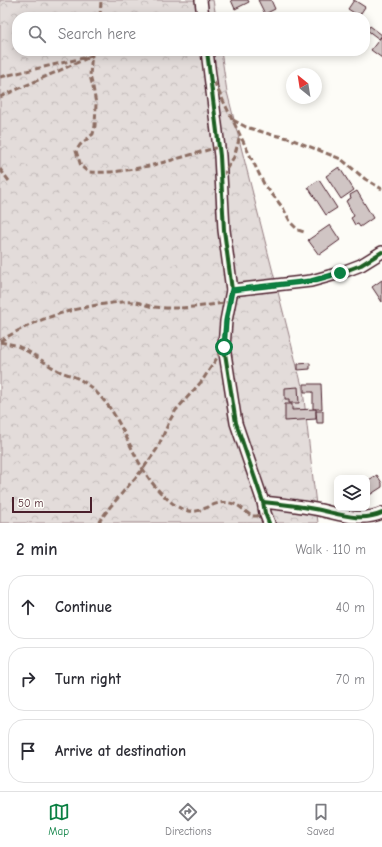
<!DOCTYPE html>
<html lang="en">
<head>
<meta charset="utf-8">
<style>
	body { margin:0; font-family:"Comic Neue",sans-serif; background:#f2f2f3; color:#2b2b33 }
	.controls { position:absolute; right:12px; bottom:12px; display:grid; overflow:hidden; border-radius:8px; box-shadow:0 2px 10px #0003 }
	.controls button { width:36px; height:36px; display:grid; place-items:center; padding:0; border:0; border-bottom:1px solid #e1e1e2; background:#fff; color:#2b2b33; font:20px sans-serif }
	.compass { position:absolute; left:286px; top:68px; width:36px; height:36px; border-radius:50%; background:#fff; box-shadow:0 2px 10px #0003; rotate:330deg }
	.scale { position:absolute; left:12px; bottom:10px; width:80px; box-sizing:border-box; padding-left:4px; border:2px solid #4a1f2b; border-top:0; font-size:11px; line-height:14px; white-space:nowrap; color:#4a1f2b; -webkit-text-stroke:3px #fdfcf7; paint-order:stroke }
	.stop { position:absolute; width:12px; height:12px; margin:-9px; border:3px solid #0b8043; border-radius:50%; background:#fff }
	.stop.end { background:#0b8043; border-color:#fff; box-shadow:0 1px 4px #0008 }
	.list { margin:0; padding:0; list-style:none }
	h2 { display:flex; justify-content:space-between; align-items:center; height:52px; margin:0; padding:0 16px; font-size:17px }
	h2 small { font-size:13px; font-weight:400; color:#7c7c81 }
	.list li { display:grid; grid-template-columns:26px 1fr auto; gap:12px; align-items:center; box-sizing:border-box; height:64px; margin:0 8px 8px; padding:0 8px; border:1px solid #e1e1e2; border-radius:16px }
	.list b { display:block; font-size:15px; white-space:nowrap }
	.list em { font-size:13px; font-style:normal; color:#7c7c81 }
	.icon { flex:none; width:22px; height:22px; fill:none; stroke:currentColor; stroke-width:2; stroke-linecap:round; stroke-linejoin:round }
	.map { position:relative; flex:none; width:382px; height:523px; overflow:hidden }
	.search { position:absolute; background:#fff; box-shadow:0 2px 10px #0003; left:12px; right:12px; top:12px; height:44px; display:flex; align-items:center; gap:10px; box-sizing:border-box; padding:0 14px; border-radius:16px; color:#7c7c81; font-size:15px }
	.sheet { height:268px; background:#fff }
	nav { display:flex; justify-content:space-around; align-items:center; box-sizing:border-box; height:56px; border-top:1px solid #e1e1e2; background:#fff; font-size:11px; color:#7c7c81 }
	nav a { display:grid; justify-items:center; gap:2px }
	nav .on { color:#0b8043 }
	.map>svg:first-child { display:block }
	.forest { fill:url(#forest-crowns); stroke:#967e82 }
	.building { fill:#d0c5c4; stroke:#4a1f2b }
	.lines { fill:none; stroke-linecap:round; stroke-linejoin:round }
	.minor-casing { stroke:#4a1f2b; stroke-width:14 }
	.minor { stroke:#fdfcf7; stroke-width:11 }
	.quiet { stroke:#8d6e63; stroke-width:3; stroke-dasharray:6 3; stroke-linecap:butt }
	.cycleway-casing { stroke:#fdfcf7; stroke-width:6 }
	.cycleway { stroke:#1b5e20; stroke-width:4 }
	.route { stroke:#0b8043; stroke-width:5 }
</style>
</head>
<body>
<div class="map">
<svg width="382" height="523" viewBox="0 0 382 523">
	<defs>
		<pattern id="forest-crowns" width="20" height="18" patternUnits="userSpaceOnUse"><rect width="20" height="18" fill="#e3dcda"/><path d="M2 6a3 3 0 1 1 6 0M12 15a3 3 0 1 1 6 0" fill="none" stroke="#c4bcbb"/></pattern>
	</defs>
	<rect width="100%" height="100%" fill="#fdfcf7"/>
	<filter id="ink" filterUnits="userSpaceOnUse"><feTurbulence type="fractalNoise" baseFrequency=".025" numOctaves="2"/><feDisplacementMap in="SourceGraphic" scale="8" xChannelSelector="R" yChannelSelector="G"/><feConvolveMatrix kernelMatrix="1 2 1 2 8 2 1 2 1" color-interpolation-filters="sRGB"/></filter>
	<g filter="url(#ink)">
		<polygon class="forest" points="0,0 213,0 216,17 17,17 17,51 221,51 227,92 303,390 318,523 0,523"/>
		<g class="building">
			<polygon points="231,0 248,0 249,2 235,9"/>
			<polygon points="258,0 271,0 275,9 265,14"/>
			<polygon points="354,0 365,7 359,16 348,9"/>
			<polygon points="370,26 382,35 379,39 367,30"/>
			<polygon points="381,37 382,38 382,58 371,50"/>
			<polygon points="339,167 354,190 341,199 326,176"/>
			<polygon points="319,180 337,208 326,215 308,187"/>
			<polygon points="357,191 373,218 360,227 358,224 355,225 351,218 354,216 346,201 351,198 350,195"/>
			<polygon points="330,225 340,240 319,255 308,240"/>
			<polygon points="382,280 382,302 372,287"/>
			<polygon points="310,363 310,369 298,370 298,364"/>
			<polygon points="304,384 321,384 322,409 313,409 313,392 304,392"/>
			<polygon points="298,387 299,403 289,403 289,399 285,399 285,388"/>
			<polygon points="285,404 292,404 292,410 316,409 316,419 285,421"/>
			<polygon points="316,411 323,411 323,423 317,423"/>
			<polygon points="377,475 382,483 382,487 368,496 367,494 367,481"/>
		</g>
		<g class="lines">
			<g class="minor-casing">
				<g id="minor">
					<polyline points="201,0 203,17"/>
					<polyline points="207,51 220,156 224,230 232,290 226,321 224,347 236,423 263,502 265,513 269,523"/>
					<polyline points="232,290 311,281 340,273 361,265 382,252"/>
					<path d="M263,502c18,2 35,4 52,7 22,4 45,14 67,4"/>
				</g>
			</g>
			<use href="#minor" class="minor"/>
			<g class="quiet">
				<polyline points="100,17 101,0"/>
				<path d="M92,51l-2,25 3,11 3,17 -1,22 -2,8 -13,11 -4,6 5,15 7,6c44,3 88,-14 131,-25"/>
				<polyline points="0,77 92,56 0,97"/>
				<polyline points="214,82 264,184 283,208 291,223 298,230 304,232"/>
				<polyline points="233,120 246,127 269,134 288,138 341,159 365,179 382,189"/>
				<polyline points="0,169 9,181"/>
				<polyline points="222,176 234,157 240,136"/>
				<path d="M0,341c33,-20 59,-29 97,-36 11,-1 24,-4 36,-3 7,0 14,4 21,5 26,3 51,-1 76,-5"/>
				<path d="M0,342c5,1 10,2 15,3 15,6 28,17 42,25 7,4 15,5 22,9 14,8 28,23 36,37 19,33 28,66 60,89 27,18 34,-9 59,-1 7,2 12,9 18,12h5l8,-3"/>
				<polyline points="98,523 110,507 143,469 157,449 170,420 176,410 202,381 224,347"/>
			</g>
			<g class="cycleway-casing">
				<g id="cycleway">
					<polyline points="207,51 220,156 224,230 232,290 226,321 224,347 236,423 263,502 265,513 269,523"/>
					<polyline points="232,290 311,281 340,273 361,265 382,252"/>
					<path d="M263,502c18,2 35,4 52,7 22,4 45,14 67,4"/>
				</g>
			</g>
			<use href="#cycleway" class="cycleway"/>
		</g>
	</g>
	<g class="lines" filter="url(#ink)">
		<polyline class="route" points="224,347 226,321 232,290 311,281 340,273"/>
	</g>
</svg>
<div class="controls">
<button><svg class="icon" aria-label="layers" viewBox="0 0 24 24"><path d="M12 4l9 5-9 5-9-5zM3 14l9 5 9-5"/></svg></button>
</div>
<svg class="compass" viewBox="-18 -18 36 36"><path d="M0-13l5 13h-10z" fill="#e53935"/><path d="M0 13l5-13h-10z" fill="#7c7c81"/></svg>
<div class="scale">50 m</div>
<div class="stop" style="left:224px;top:347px"></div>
<div class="stop end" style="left:340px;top:273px"></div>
<div class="search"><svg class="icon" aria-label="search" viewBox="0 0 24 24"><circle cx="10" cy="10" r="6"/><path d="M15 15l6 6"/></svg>Search here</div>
</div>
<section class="sheet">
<h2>2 min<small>Walk · 110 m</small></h2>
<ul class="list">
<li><svg class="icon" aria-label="ahead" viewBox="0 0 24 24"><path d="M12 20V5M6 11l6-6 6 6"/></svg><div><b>Continue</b></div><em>40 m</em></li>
<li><svg class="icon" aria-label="right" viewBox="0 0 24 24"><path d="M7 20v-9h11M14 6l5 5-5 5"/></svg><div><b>Turn right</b></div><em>70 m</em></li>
<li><svg class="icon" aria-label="arrive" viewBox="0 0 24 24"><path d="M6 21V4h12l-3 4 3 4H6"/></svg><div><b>Arrive at destination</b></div></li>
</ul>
</section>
<nav>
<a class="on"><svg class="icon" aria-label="map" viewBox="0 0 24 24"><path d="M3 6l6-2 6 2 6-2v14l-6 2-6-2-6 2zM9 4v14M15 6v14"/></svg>Map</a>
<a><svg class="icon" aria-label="directions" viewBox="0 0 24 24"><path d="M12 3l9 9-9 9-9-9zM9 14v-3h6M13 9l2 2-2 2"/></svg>Directions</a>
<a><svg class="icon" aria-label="saved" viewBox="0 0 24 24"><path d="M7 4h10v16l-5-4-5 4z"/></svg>Saved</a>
</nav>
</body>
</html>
